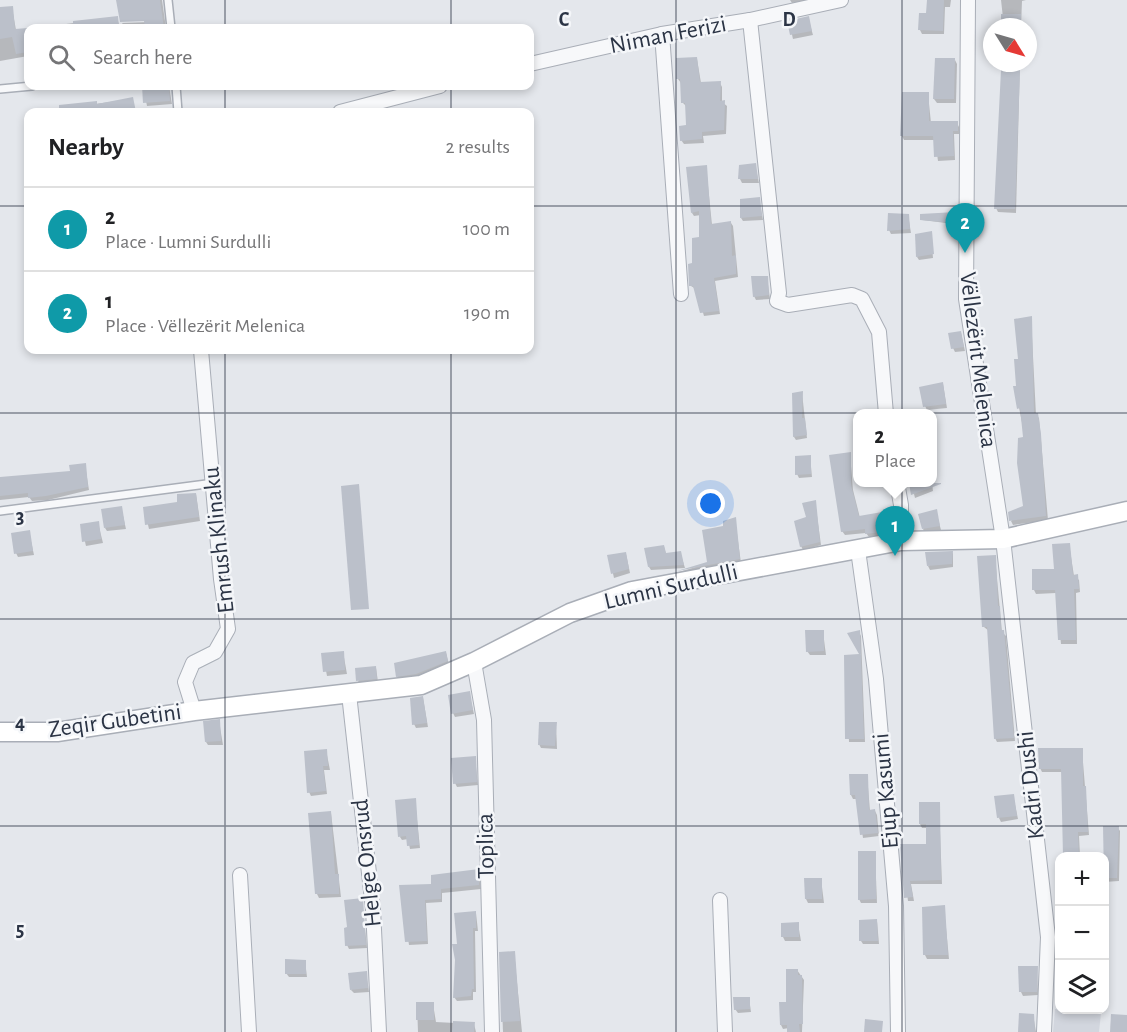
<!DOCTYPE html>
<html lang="en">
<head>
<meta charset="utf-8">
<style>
	body { margin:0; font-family:"Alegreya Sans",sans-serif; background:#f6f6f6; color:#202124 }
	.controls { position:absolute; right:18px; bottom:18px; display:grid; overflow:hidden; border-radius:12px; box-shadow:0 3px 9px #0003 }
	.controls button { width:54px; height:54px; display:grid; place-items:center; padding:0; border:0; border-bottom:2px solid #e0e0e0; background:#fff; color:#202124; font:30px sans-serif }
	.compass { position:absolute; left:983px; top:18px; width:54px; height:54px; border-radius:50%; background:#fff; box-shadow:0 3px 9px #0003; rotate:127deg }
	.you { position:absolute; left:711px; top:504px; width:21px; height:21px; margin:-15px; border:4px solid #fff; border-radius:50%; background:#1a73e8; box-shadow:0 0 0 9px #1a73e833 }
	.badge { display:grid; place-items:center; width:39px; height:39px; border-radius:50%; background:#d1495b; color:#fff; font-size:20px; font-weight:700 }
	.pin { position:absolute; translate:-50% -50px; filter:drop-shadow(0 2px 3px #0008) }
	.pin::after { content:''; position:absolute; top:32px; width:21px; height:18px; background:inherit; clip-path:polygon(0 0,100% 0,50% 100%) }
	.popup { position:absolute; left:853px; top:409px; width:84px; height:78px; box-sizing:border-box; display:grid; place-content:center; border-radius:12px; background:#fff; filter:drop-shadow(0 2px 4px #0005); font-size:20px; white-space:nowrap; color:#757577 }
	.popup b { font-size:22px; color:#202124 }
	.popup::after { content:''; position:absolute; left:50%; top:100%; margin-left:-12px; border:12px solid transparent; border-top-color:#fff }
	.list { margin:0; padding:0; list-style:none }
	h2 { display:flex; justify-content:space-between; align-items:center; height:78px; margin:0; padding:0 24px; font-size:26px }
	h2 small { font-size:20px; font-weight:400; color:#757577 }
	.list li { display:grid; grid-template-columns:39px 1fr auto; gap:18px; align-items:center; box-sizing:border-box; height:84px; padding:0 24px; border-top:2px solid #e0e0e0 }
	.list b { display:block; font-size:22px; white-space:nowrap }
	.list p { margin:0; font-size:20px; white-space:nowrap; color:#757577 }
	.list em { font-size:20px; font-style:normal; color:#757577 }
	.icon { flex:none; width:33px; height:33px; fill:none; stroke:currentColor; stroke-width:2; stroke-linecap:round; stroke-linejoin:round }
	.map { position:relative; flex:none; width:1127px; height:1032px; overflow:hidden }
	.search { position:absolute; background:#fff; box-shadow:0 3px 9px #0003; left:24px; top:24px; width:510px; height:66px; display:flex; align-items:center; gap:15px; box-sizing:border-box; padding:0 21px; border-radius:12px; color:#757577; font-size:22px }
	.panel { position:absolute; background:#fff; box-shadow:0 3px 9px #0003; left:24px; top:108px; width:510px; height:246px; border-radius:12px }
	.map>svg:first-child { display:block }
	.built { fill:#d2d6de }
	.shadow { fill:#0003 }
	.building { fill:#bbc0ca }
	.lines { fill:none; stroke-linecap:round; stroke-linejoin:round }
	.lane-casing { stroke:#a9aeb7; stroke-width:10 }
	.street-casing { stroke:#a9aeb7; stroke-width:16 }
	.secondary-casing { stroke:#a9aeb7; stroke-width:21 }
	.lane { stroke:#f7f8fa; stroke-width:7 }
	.street { stroke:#f7f8fa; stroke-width:14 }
	.secondary { stroke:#fff; stroke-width:18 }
	.grid { fill:none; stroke:#2b3445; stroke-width:1.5; stroke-opacity:0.55 }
	.labels { text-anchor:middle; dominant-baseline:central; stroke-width:5; stroke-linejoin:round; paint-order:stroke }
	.street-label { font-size:24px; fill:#2b3445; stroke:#f4f6f9 }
	.grid-label { font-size:20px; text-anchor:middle; font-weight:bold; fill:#2b3445; stroke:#f4f6f9; stroke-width:5; stroke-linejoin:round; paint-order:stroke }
</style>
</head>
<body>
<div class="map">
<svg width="1127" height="1032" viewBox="0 0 1127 1032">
	<rect width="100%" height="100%" fill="#e4e7ec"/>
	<polygon class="built" points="1055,1009 1101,1013 1099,1032 1053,1032"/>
	<g class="shadow">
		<polygon points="118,0 162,0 166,28 124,26 122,23 151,22"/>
		<polygon points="790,0 809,0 792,3"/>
		<polygon points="929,0 951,0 950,7 945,7 944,34 922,34 920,30 928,15"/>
		<polygon points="1001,0 1026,0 1022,1 1021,27 1004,27"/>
		<polygon points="12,8 16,30 28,29 28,56 0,61 0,9"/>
		<polygon points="117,18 120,28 32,28"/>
		<polygon points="808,18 813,35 793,39 789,22"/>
		<polygon points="697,59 701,83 720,83 722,87 722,102 727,106 726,134 703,136 704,143 684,144 681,140 688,126 687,107 683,103 681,83 678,79"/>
		<polygon points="955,60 957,64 956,103 937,103 934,99"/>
		<polygon points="1003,63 1020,63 1016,213 998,212 996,208"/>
		<polygon points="143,86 169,86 172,104 147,106"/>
		<polygon points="928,94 931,123 957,123 959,127 959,134 954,134 955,160 938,161 935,140 904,140 902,136"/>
		<polygon points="132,99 136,112 43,112 43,111"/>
		<polygon points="755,165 759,183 742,183 740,179"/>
		<polygon points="706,166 712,225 731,223 733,226 738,277 715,281 720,314 704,316 696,289 691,286 701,239 701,215 694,216 692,213"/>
		<polygon points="759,199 763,220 743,221 741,218"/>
		<polygon points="955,214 954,224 922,220"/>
		<polygon points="908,215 911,233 891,234 889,230"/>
		<polygon points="931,235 933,258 919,260 917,257"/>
		<polygon points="767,277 770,299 756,300 754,296"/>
		<polygon points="1031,317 1036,415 1039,418 1048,520 1013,525 1011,521 1025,507 1025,438 1015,387 1017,387 1020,360"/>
		<polygon points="961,333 965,351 955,352 953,348"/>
		<polygon points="943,384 947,408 927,410 925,406"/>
		<polygon points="802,393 807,438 796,440 794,437"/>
		<polygon points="850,454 853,490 860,518 881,513 885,535 869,537 866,533 845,535 842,531"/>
		<polygon points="810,456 812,477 799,478 797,474"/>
		<polygon points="85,465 89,490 48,500 32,501 29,497 0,500 0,479 72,472"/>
		<polygon points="911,482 932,482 933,491 915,498"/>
		<polygon points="196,494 200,521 149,529 144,508 179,503"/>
		<polygon points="815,501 821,545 803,550 801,546 808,518"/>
		<polygon points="121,507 126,529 107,531 105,528"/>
		<polygon points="936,511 941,530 925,533 923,529"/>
		<polygon points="735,519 741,563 680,574 679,572 709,563 725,527"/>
		<polygon points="98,523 103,543 86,546 81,525"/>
		<polygon points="29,532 34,555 18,557 16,553"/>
		<polygon points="1069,544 1074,576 1079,580 1080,592 1076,593 1077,644 1061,644 1056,593 1036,594 1034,590 1056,570"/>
		<polygon points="664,547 666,554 680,552 685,568 651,570 649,567"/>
		<polygon points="953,553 953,567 930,570 928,566"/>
		<polygon points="626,554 630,573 614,578 609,556"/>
		<polygon points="995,557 1002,632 1006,636 1015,741 997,742 995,738 989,631 984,627"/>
		<polygon points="823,632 826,655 810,655 807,651"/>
		<polygon points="859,632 861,636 865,742 849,742 845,656 861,655 849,634"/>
		<polygon points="343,652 347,674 327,676 323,654"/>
		<polygon points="446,653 449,665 419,678 399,680 397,676"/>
		<polygon points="376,668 378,682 360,684 358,681"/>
		<polygon points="469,693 474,714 455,717 453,713"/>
		<polygon points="423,698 428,727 416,728 414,724"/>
		<polygon points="219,721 223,745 208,745 206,742"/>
		<polygon points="556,724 557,749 541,748 539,744"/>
		<polygon points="326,750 330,770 324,770 327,794 311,796 309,792"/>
		<polygon points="1082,750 1089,835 1079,836 1080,856 1105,855 1118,828 1120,831 1119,881 1104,882 1104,856 1065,856 1062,772 1042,772 1040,768"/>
		<polygon points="475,758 478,785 457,787 455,783"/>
		<polygon points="867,775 870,811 875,811 877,815 879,836 863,838 857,799 853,799 851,795"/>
		<polygon points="1013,795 1018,819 1001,822 999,818"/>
		<polygon points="415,800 420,848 410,849 408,839 402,840 400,837"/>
		<polygon points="939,804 942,884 911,884 914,901 908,901 901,846 927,845 927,828 922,828 920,824"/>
		<polygon points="331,813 341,897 319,898 317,894"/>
		<polygon points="875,853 877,903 861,903 859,899"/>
		<polygon points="478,870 481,889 442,893 442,902 426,903 428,944 409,945 400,887 433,885"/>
		<polygon points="821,879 824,903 808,903 806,899"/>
		<polygon points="362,900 367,948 349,949 347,945"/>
		<polygon points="944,907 949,959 927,959 925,955"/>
		<polygon points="476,913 478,931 475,931 476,992 473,992 473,1000 457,1001 454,997 459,945"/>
		<polygon points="877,921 879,944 863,944 861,941"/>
		<polygon points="798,924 801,941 785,941 783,937"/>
		<polygon points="514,953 522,1032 503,1032 500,954"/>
		<polygon points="305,961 307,977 289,977 286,973"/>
		<polygon points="1037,967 1038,995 1023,996 1021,992"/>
		<polygon points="797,970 804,980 802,1032 789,1032 789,1028 783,1029 781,1025"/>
		<polygon points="366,972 369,992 354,993 351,990"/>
		<polygon points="749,998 751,1012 738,1013 735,1009"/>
		<polygon points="417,1004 433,1004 436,1022 474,1024 476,1032 418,1032"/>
		<polygon points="1033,1015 1036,1032 1020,1032"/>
	</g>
	<g class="building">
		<polygon points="116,0 160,0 164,28 145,28 144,21 120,22"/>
		<polygon points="927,0 944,0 943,31 918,30 919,13 926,13"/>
		<polygon points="13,6 15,29 28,28 28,52 16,54 12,37 0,39 0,7"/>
		<rect x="1001" y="14" width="20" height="13"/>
		<polygon points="118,16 119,28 73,28 73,21"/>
		<polygon points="809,16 812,31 790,35 787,21"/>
		<polygon points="697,57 700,82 721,81 720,101 725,100 724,130 702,132 702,139 680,141 679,126 686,125 685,103 681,103 680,79 676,79 676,58"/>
		<polygon points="935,58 955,58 954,99 933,99"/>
		<polygon points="1004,63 1019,63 1020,71 1015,209 994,209 1001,70 1003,70"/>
		<polygon points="142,86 169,86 170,101 143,103"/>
		<polygon points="902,92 929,92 929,121 958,121 958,131 953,131 954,156 934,157 933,136 900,136"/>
		<polygon points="133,97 136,112 59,112 59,105 97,101 97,104"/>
		<polygon points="756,163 758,179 738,179 739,165"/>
		<polygon points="707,165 711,224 731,221 732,256 736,255 736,274 714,278 719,311 700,313 693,286 689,286 688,264 692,263 692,238 699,237 699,211 691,213 686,167"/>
		<polygon points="760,197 762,216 740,218 740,199"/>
		<polygon points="956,212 954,223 920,220 920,214"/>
		<polygon points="888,213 909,214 910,229 887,231"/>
		<polygon points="932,231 934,254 916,257 915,234"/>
		<polygon points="751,276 768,276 769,295 753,297"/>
		<polygon points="1032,316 1034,413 1038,413 1041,434 1046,516 1009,521 1008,512 1023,506 1017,463 1018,438 1023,437 1020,408 1017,409 1013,386 1016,386 1014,359 1018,359 1014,319"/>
		<polygon points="961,331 964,347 951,349 948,333"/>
		<polygon points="943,382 946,404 923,407 919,387"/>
		<polygon points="803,391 802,418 805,418 807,435 793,437 792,393"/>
		<polygon points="851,452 851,485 859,516 882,512 883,532 865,534 865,529 841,532 829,455"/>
		<polygon points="811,455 811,474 795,475 795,456"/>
		<polygon points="86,463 88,487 46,496 28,498 28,493 0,496 0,477 70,471 69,465"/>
		<polygon points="909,483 941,483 941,484 911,495"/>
		<polygon points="359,484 369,609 351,610 341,486"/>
		<polygon points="196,493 199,517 145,525 143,507 177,502 177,494"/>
		<polygon points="816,500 820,542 800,547 794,521 806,517 802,503"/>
		<polygon points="122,506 125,525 104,528 101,509"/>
		<polygon points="937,509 940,526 922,529 918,514"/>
		<polygon points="736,517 740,559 677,571 707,562 702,530 723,526 723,521"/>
		<polygon points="99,521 101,539 82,542 80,524"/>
		<polygon points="30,530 33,551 14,554 11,533"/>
		<polygon points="1070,543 1073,575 1078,574 1079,589 1074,589 1076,640 1058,640 1055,590 1032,590 1032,569 1054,569 1052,544"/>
		<polygon points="664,545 666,553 681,551 684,565 648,567 644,548"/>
		<polygon points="953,551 952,564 927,566 925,552"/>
		<polygon points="626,552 629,569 611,574 607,555"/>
		<polygon points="996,555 998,606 1000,606 1001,630 1004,630 1014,738 994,739 987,627 982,627 977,556"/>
		<polygon points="805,630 824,630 824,651 806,652"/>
		<polygon points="860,630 864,739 845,739 844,655 859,654 847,633"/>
		<polygon points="344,651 345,670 323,672 321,653"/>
		<polygon points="446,651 448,661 416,674 396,677 394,663"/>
		<polygon points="376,666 377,679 356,681 355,668"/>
		<polygon points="470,691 473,710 451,714 448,695"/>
		<polygon points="423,696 427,723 412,725 410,698"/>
		<polygon points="220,719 221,741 205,742 203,721"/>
		<polygon points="539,722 557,722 555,746 538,745"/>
		<polygon points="1038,748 1083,748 1083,786 1086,786 1088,832 1078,832 1079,856 1063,856 1061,769 1039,769"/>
		<polygon points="327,749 328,766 323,766 326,791 307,793 304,751"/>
		<polygon points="476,756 477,782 453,784 451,758"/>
		<polygon points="849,774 868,774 869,810 875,809 878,833 860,835 855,795 850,795"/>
		<polygon points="1014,794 1017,816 997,818 994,796"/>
		<polygon points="416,798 419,845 407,846 406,836 398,837 395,800"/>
		<polygon points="919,802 940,802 941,880 910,881 913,897 904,898 900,844 926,844 926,824 919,824"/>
		<polygon points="331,811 335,874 339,874 339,894 315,894 308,813"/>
		<polygon points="1103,826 1119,826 1117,878 1104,878"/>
		<polygon points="858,851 876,851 876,899 858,900"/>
		<polygon points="479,869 479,885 441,889 441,899 425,900 427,941 405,942 399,885 431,884 431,875"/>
		<polygon points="804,878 822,878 822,899 805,899"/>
		<polygon points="363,898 366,945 345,946 344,928 347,927 344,900"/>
		<polygon points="945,905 948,955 923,955 922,907"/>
		<polygon points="476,911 476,928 473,928 474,989 472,989 471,996 453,998 455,960 452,944 457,944 454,913"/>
		<polygon points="877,919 878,941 859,941 859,920"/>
		<polygon points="799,922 799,937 781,937 781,923"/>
		<polygon points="515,951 520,1021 501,1022 499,952"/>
		<polygon points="285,959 306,960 306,974 285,974"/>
		<polygon points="1018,966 1038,966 1037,992 1019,992"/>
		<polygon points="786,969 798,969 798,975 802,975 803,1024 799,1024 800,1032 787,1032 787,1025 780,1025 779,1002 786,1002"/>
		<polygon points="367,971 368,988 350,990 348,973"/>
		<polygon points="733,997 750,997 750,1009 734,1010"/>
		<rect x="416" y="1002" width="18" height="18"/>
		<polygon points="1019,1013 1034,1014 1035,1032 1018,1032"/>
		<polygon points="1111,1014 1127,1015 1127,1032 1110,1032"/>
		<polygon points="865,1019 883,1021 882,1032 864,1032"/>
		<polygon points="453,1021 475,1022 474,1032 452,1032"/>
	</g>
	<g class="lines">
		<g class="lane-casing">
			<g id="lane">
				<polyline points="168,0 171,28"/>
				<polyline points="176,86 178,112"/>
				<polyline points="0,89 32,86"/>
				<polyline points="0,511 214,483"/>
			</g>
		</g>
		<g class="street-casing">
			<g id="street">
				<polyline points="968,0 966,299 1003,539 1048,937 1044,1032"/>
				<polyline points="750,20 779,293 777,301 788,305 852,295 862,299 879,332 886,414"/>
				<polyline points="662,34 681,294"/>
				<polyline points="530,64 662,34 750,20 841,0"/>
				<polyline points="340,112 440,86"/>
				<polyline points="897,482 901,505 901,541"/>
				<polyline points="858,550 876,679 896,906 898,1032"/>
				<polyline points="474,662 484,720 492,1032"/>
				<polyline points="349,694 373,909 379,1032"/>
				<polyline points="194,711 185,682 193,663 215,652 228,629 221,579 201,350"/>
				<polyline points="240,875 249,1032"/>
				<polyline points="720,900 725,1032"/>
			</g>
		</g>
		<g class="secondary-casing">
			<polyline id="secondary" points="0,732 57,732 194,711 421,685 474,662 570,613 632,591 901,541 1003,539 1127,511"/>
		</g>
		<use href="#lane" class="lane"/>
		<use href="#street" class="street"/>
		<use href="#secondary" class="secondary"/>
	</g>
	<path class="grid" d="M225,0v28M451,0v28M676,0v1032M902,0v1032M225,86v26M451,86v26M0,206h28M530,206h597M225,350v682M451,350v682M0,413h1127M0,619h1127M0,826h1127"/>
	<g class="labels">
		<g class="street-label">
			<text transform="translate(668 35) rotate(-11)">Niman Ferizi</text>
			<text transform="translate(978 360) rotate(83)">Vëllezërit Melenica</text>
			<text transform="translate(219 540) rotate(-96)">Emrush Klinaku</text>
			<text transform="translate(671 587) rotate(-13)">Lumni Surdulli</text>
			<text transform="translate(115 721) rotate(-8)">Zeqir Gubetini</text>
			<text transform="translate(1031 785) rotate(-96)">Kadri Dushi</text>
			<text transform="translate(886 791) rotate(-95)">Ejup Kasumi</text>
			<text transform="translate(486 846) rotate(-91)">Toplica</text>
			<text transform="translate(367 863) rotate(-96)">Helge Onsrud</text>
		</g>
	</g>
	<g class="grid-label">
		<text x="564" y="26">C</text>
		<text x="789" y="26">D</text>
		<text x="20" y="523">3</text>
		<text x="20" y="729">4</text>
		<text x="20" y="936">5</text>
	</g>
</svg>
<div class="controls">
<button>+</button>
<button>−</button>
<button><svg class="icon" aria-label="layers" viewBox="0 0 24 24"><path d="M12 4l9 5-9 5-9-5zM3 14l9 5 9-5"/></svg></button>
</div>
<svg class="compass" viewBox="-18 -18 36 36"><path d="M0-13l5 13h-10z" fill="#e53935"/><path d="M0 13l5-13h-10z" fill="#757577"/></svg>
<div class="you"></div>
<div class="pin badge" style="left:895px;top:556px;background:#0f9aa8">1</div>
<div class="popup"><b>2</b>Place</div>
<div class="pin badge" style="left:965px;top:253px;background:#0f9aa8">2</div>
<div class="search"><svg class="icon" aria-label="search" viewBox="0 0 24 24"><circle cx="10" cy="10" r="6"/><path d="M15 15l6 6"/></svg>Search here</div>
<section class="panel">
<h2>Nearby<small>2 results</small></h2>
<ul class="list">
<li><span class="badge" style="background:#0f9aa8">1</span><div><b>2</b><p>Place · Lumni Surdulli</p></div><em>100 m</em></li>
<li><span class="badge" style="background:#0f9aa8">2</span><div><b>1</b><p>Place · Vëllezërit Melenica</p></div><em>190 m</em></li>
</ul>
</section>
</div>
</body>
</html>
